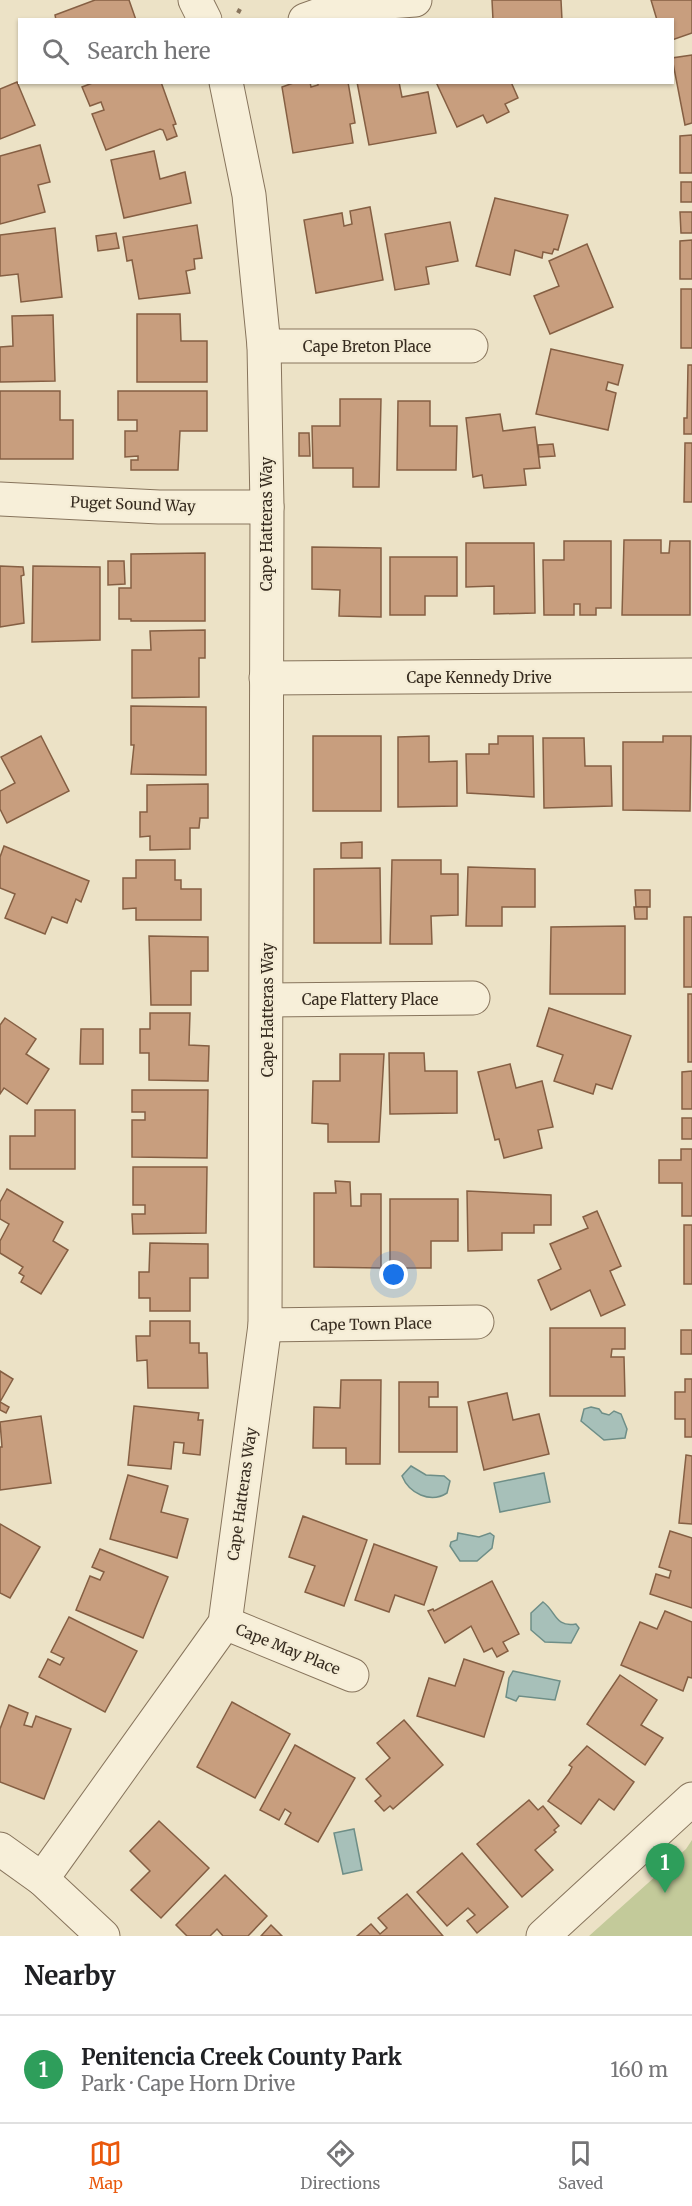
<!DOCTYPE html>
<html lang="en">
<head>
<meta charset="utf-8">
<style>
	body { margin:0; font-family:Merriweather,serif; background:#f2f2f2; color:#202124 }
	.you { position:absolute; left:394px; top:1275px; width:21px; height:21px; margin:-15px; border:4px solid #fff; border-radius:50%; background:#1a73e8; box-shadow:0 0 0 9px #1a73e833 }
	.badge { display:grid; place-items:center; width:39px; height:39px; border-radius:50%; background:#ea580c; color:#fff; font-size:20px; font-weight:700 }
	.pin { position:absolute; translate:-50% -50px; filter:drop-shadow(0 2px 3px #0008) }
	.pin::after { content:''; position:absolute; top:32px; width:21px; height:18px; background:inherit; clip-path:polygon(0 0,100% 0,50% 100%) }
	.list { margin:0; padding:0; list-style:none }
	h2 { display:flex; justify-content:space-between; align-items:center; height:78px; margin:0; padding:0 24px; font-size:26px }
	h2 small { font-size:20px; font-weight:400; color:#757577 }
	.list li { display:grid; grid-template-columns:39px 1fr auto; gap:18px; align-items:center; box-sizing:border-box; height:108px; padding:0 24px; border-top:2px solid #e0e0e0 }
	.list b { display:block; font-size:22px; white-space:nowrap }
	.list p { margin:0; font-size:20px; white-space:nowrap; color:#757577 }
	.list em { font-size:20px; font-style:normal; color:#757577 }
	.icon { flex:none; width:33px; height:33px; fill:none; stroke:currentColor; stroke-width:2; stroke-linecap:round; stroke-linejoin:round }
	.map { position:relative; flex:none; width:692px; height:1936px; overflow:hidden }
	.search { position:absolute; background:#fff; box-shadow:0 2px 4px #0004; left:18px; right:18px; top:18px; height:66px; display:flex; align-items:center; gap:15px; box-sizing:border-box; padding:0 21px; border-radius:0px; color:#757577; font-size:22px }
	.sheet { height:186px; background:#fff }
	nav { display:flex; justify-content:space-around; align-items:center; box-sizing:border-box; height:84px; border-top:2px solid #e0e0e0; background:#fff; font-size:16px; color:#757577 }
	nav a { display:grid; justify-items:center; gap:3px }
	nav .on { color:#ea580c }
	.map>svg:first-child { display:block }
	.green { fill:#c3ca9a }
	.water { fill:#a7c0b9; stroke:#6e8e87; stroke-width:1.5 }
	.building { fill:#c89e7e; stroke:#855f43; stroke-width:1.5 }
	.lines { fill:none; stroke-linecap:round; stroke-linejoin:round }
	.minor-casing { stroke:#87745c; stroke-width:35 }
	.path { stroke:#87745c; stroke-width:4; stroke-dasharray:4.5 3; stroke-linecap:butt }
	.minor { stroke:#f7efd9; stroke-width:33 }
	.labels { text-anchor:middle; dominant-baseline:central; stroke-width:4.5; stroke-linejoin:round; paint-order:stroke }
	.street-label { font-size:15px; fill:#372c20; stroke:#f4ecd5 }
</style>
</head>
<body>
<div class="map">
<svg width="692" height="1936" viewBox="0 0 692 1936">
	<rect width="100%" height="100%" fill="#ece2c6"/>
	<polygon class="green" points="692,1840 692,1936 589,1936 686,1849"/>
	<g class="water">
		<polygon points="591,1407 599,1409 602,1413 609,1415 614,1411 621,1414 627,1429 625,1438 604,1440 581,1421 584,1409"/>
		<path d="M411,1466l15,9 18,1 6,5 -3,12c-17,11 -38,0 -45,-17z"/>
		<polygon points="544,1473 550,1502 500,1512 494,1483"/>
		<polygon points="458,1533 479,1537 490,1533 494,1536 492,1548 477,1561 460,1561 450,1546 451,1542 457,1540"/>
		<path d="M543,1602c13,9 12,26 33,22l3,4 -8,15 -26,-1 -14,-12v-17z"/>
		<polygon points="513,1671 560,1681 555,1700 519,1696 516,1701 506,1697 509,1678"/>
		<polygon points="354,1829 362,1870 343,1874 334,1833"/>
	</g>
	<g class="building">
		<polygon points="95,0 129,0 136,20 56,20 55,15"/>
		<polygon points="492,0 561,0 562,20 493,20"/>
		<polygon points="651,0 692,0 692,33 672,40 672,20 657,20"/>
		<polygon points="692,55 692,123 685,125 672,58"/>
		<polygon points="17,82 35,125 0,139 0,89"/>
		<polygon points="95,82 161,82 176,124 173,125 177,136 167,140 163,130 160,129 106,150 92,114 104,110 101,102 90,106 82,87"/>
		<polygon points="296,82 310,82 311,87 318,85 318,82 348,82 355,123 350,124 353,143 293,153 282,87"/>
		<polygon points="357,82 399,82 402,97 428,92 436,133 369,145"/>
		<polygon points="436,82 511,82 518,98 505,104 509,112 487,123 483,115 457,127"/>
		<polygon points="692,135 692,173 680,173 680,136"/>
		<polygon points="40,145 50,182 38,185 45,212 0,224 0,156"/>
		<polygon points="154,151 160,179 185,172 191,203 124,218 111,160"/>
		<rect x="681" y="182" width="11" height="20"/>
		<polygon points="495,198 568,215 558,250 554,249 552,254 543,252 542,258 515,250 510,275 476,266"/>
		<polygon points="370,207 383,280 316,293 304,220 342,213 344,226 352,224 350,211"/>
		<polygon points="680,212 692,212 692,233 681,233"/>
		<polygon points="450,222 458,261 426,267 429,284 395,290 385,234"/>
		<polygon points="197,225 202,258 194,259 195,269 186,271 190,293 139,299 132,260 127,261 123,237"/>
		<polygon points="55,228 62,297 21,302 18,274 0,276 0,235"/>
		<polygon points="116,233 119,248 98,251 96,236"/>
		<polygon points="692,240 692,279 680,279 680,241"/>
		<polygon points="587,244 613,307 550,334 534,296 559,286 549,261"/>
		<rect x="681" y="289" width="11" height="59"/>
		<polygon points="137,314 180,314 181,341 207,341 207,382 137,382"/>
		<polygon points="53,315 55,381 0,382 0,347 13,346 12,316"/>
		<polygon points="551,349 623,365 618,385 608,382 606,390 616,393 608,430 536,414"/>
		<polygon points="688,365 692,365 692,434 684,434 684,418 687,418"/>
		<polygon points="0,391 60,391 60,420 73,420 73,459 0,459"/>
		<polygon points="118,391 207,391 207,431 180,431 178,470 131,470 131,460 138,460 138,456 125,457 125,431 137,431 137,420 118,420"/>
		<polygon points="340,399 381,399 379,487 353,487 353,468 313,468 312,426 340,426"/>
		<polygon points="398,401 430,401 430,426 457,426 456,470 397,470"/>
		<polygon points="500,414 503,431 535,427 540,468 524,469 526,485 484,488 482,475 473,477 466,418"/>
		<polygon points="299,433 309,433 310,456 299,456"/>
		<polygon points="685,443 692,443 692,502 684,502"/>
		<polygon points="553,444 555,456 539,457 538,445"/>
		<polygon points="624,540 661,540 661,553 669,553 670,541 690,541 690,615 622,615"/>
		<polygon points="564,541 611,541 611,608 596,608 596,615 580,615 580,604 574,604 574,615 544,615 543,560 564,560"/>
		<polygon points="466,543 534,543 535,613 494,614 494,586 466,587"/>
		<polygon points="312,547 381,548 381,617 339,616 340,590 312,589"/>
		<polygon points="205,553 205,621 131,621 131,619 119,619 119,588 131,588 131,554"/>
		<polygon points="390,557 457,557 457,596 425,596 425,615 390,615"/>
		<polygon points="108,561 124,561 125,584 108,585"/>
		<polygon points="0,566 23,567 24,575 21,576 24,623 0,627"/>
		<polygon points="33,566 100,567 100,640 32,642"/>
		<polygon points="205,630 205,658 199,658 199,697 132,698 132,650 151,650 150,631"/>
		<polygon points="131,706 206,707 206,775 131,774 134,745 131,745"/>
		<polygon points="41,736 69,791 7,823 0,809 0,791 15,783 1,757"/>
		<rect x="313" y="736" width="68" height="75"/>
		<polygon points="429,736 429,762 457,761 457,806 398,807 398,737"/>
		<polygon points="498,736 533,736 534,797 467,793 466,754 489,754 489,744 498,744"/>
		<polygon points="663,736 691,736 690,811 623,810 623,742 663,742"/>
		<polygon points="543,738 584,738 585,766 611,766 612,806 544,808"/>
		<polygon points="208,784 208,818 200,818 199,828 190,828 190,849 150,850 150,836 140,837 140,812 147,812 147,785"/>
		<polygon points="362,842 362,858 341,858 341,843"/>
		<polygon points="4,846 89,881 81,902 76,899 67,923 52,917 45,934 5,918 15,894 0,888 0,857"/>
		<polygon points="136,860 175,860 175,880 181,880 181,889 201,889 201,920 136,920 136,908 123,909 123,878 136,878"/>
		<polygon points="392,860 441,860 441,874 458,874 458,915 431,916 432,944 390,944"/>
		<polygon points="468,867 535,869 535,907 502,907 502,926 466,926"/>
		<polygon points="380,868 381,943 314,943 314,869"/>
		<polygon points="635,890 650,890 650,907 636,907"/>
		<polygon points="634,907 647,907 647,919 635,919"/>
		<rect x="684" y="917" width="8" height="70"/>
		<polygon points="625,926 625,994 550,994 551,927"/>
		<polygon points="149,936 208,937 208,971 191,971 191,1005 151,1005"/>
		<rect x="688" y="994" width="4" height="68"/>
		<polygon points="549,1008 631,1036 612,1089 596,1084 593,1094 554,1081 563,1055 537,1046"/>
		<polygon points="150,1013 190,1013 189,1045 209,1046 208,1081 149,1080 149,1053 140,1053 140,1029 150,1029"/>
		<polygon points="5,1018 36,1039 26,1054 49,1069 27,1104 4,1088 0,1094 0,1025"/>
		<polygon points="81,1029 103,1029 103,1064 80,1064"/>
		<polygon points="389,1053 424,1053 425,1071 457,1071 457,1113 390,1114"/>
		<polygon points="340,1054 384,1054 379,1142 328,1142 328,1124 312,1123 313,1081 340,1081"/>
		<polygon points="510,1064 516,1088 542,1081 553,1127 538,1130 542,1148 504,1158 499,1139 495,1140 478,1072"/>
		<polygon points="692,1071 692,1109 682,1109 682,1072"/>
		<polygon points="132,1090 208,1090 207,1158 132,1157 132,1120 145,1120 145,1112 132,1112"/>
		<polygon points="35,1110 75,1110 75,1169 10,1169 10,1136 35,1136"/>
		<rect x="682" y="1118" width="10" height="21"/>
		<polygon points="681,1149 692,1149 692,1216 682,1216 682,1183 659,1183 659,1160 681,1160"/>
		<polygon points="133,1167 207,1167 206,1233 133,1234 132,1214 145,1214 145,1205 133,1205"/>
		<polygon points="335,1181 350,1182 351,1206 361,1206 361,1194 381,1194 381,1268 314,1267 314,1193 336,1193"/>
		<polygon points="7,1189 63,1222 53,1241 68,1250 41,1294 21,1282 24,1276 19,1273 23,1267 0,1253 0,1241 9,1224 0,1219 0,1202"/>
		<polygon points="467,1191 551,1195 551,1225 534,1225 534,1233 502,1233 502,1250 468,1251"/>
		<polygon points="390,1199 458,1199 458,1241 431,1241 431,1268 390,1268"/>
		<polygon points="597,1211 621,1266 610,1271 625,1305 601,1316 590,1290 551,1310 538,1280 561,1269 550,1244 588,1228 583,1217"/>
		<rect x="684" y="1225" width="8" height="59"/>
		<polygon points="150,1243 208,1244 208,1278 190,1278 190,1311 150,1311 150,1298 139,1298 139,1272 149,1272"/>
		<polygon points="150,1321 190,1321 190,1343 199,1343 199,1353 207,1353 208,1388 148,1388 147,1360 137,1361 136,1336 150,1336"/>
		<polygon points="550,1328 625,1328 625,1349 612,1349 611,1357 624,1357 625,1396 550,1396"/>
		<rect x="681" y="1330" width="11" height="24"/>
		<polygon points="0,1371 13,1379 0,1402 9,1407 6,1413 0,1410"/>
		<polygon points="685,1379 692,1379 692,1437 685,1437 685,1419 675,1419 675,1392 685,1392"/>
		<polygon points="341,1380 381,1380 380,1464 346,1464 346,1448 313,1448 314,1407 340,1408"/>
		<polygon points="399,1382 438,1382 438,1397 429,1397 429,1407 457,1407 457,1452 399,1452"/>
		<polygon points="507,1393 513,1420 539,1414 549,1454 484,1470 468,1402"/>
		<polygon points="134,1406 199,1413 198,1420 203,1420 200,1455 183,1453 184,1443 174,1442 171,1469 128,1465"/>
		<polygon points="41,1416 51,1483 0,1490 0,1447 2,1447 0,1422"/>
		<polygon points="686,1455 692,1456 692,1524 679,1523"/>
		<polygon points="128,1475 168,1486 161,1512 188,1519 177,1558 110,1539"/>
		<polygon points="303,1516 367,1540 344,1606 305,1592 315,1566 289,1557"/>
		<polygon points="0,1524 40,1547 10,1598 0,1593"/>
		<polygon points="670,1531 692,1538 692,1608 650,1594 656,1574 669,1578 671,1571 659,1567"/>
		<polygon points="374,1544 437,1567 424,1605 395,1595 389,1612 355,1600"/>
		<polygon points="100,1549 168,1577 143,1638 76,1610 90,1576 100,1580 104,1572 92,1567"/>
		<polygon points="492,1581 519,1634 503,1642 508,1651 497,1657 492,1648 484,1652 471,1626 445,1643 428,1611 433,1609 434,1611"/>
		<polygon points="665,1611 692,1622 692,1678 688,1677 683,1691 621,1665 640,1622 657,1629"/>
		<polygon points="69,1617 137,1651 105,1712 39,1677 48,1659 60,1665 64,1658 51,1652"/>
		<polygon points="464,1659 504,1672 484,1737 417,1716 429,1678 455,1686"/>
		<polygon points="620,1675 657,1700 641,1725 663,1738 645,1765 587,1724"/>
		<polygon points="232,1702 290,1734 255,1798 197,1767"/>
		<polygon points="9,1705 28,1713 24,1725 32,1727 36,1716 71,1729 44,1799 0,1782 0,1729"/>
		<polygon points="404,1720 443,1765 393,1809 390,1806 384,1811 375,1801 381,1796 366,1779 390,1758 377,1743"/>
		<polygon points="295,1745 355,1778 318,1842 285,1824 291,1813 285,1809 279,1820 260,1810"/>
		<polygon points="587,1746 634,1782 614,1810 599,1799 581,1824 548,1801 569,1773 572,1767 569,1765"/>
		<polygon points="529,1800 538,1810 543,1806 559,1826 554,1830 556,1832 535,1850 553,1870 522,1897 477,1844"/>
		<polygon points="159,1821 209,1868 161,1918 131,1890 150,1871 130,1851"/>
		<polygon points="462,1853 508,1907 477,1933 467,1921 475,1915 468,1908 447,1926 417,1892"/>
		<polygon points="225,1875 267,1916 248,1936 223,1936 217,1929 210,1936 187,1936 176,1925"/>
		<polygon points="407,1894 443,1936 357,1936 371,1924 380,1934 387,1928 378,1918"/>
		<polygon points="271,1925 282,1936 261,1936"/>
	</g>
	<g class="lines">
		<g class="minor-casing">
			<g id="minor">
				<polyline points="195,0 205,20"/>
				<polyline points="305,20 347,5 415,0"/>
				<polyline points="264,346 471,346"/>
				<polyline points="0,499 159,507 267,507"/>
				<polyline points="266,678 692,675"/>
				<polyline points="267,1000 473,998"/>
				<polyline points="265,1325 477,1322"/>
				<polyline points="225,1623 352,1675"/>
				<polyline points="0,1849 42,1879 103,1936"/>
				<polyline points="42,1879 225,1623 265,1325 267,507 264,346 249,195 226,82"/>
				<polyline points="543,1936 692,1799"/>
			</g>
		</g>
		<polyline class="path" points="238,13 240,9"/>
		<use href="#minor" class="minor"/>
	</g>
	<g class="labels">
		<g class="street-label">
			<text x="367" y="346">Cape Breton Place</text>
			<text transform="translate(133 504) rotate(2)">Puget Sound Way</text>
			<text transform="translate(266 524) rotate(-90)">Cape Hatteras Way</text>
			<text x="479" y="677">Cape Kennedy Drive</text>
			<text x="370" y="999">Cape Flattery Place</text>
			<text transform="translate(267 1010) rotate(-90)">Cape Hatteras Way</text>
			<text transform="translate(371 1324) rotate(-1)">Cape Town Place</text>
			<text transform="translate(242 1494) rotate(-82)">Cape Hatteras Way</text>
			<text transform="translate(288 1649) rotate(22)">Cape May Place</text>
		</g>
	</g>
</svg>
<div class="you"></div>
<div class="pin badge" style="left:665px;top:1893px;background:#2e9e5b">1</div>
<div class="search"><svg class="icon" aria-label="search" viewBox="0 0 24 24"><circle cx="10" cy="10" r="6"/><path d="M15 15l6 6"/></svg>Search here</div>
</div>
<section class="sheet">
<h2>Nearby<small></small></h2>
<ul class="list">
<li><span class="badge" style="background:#2e9e5b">1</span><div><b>Penitencia Creek County Park</b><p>Park · Cape Horn Drive</p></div><em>160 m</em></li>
</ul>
</section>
<nav>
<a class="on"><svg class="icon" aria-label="map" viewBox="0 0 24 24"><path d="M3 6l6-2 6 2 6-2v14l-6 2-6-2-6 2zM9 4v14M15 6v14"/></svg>Map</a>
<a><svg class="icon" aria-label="directions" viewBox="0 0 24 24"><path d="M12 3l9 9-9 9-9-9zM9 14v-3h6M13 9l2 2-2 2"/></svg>Directions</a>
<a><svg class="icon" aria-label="saved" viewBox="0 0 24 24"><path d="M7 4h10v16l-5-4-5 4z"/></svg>Saved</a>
</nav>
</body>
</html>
